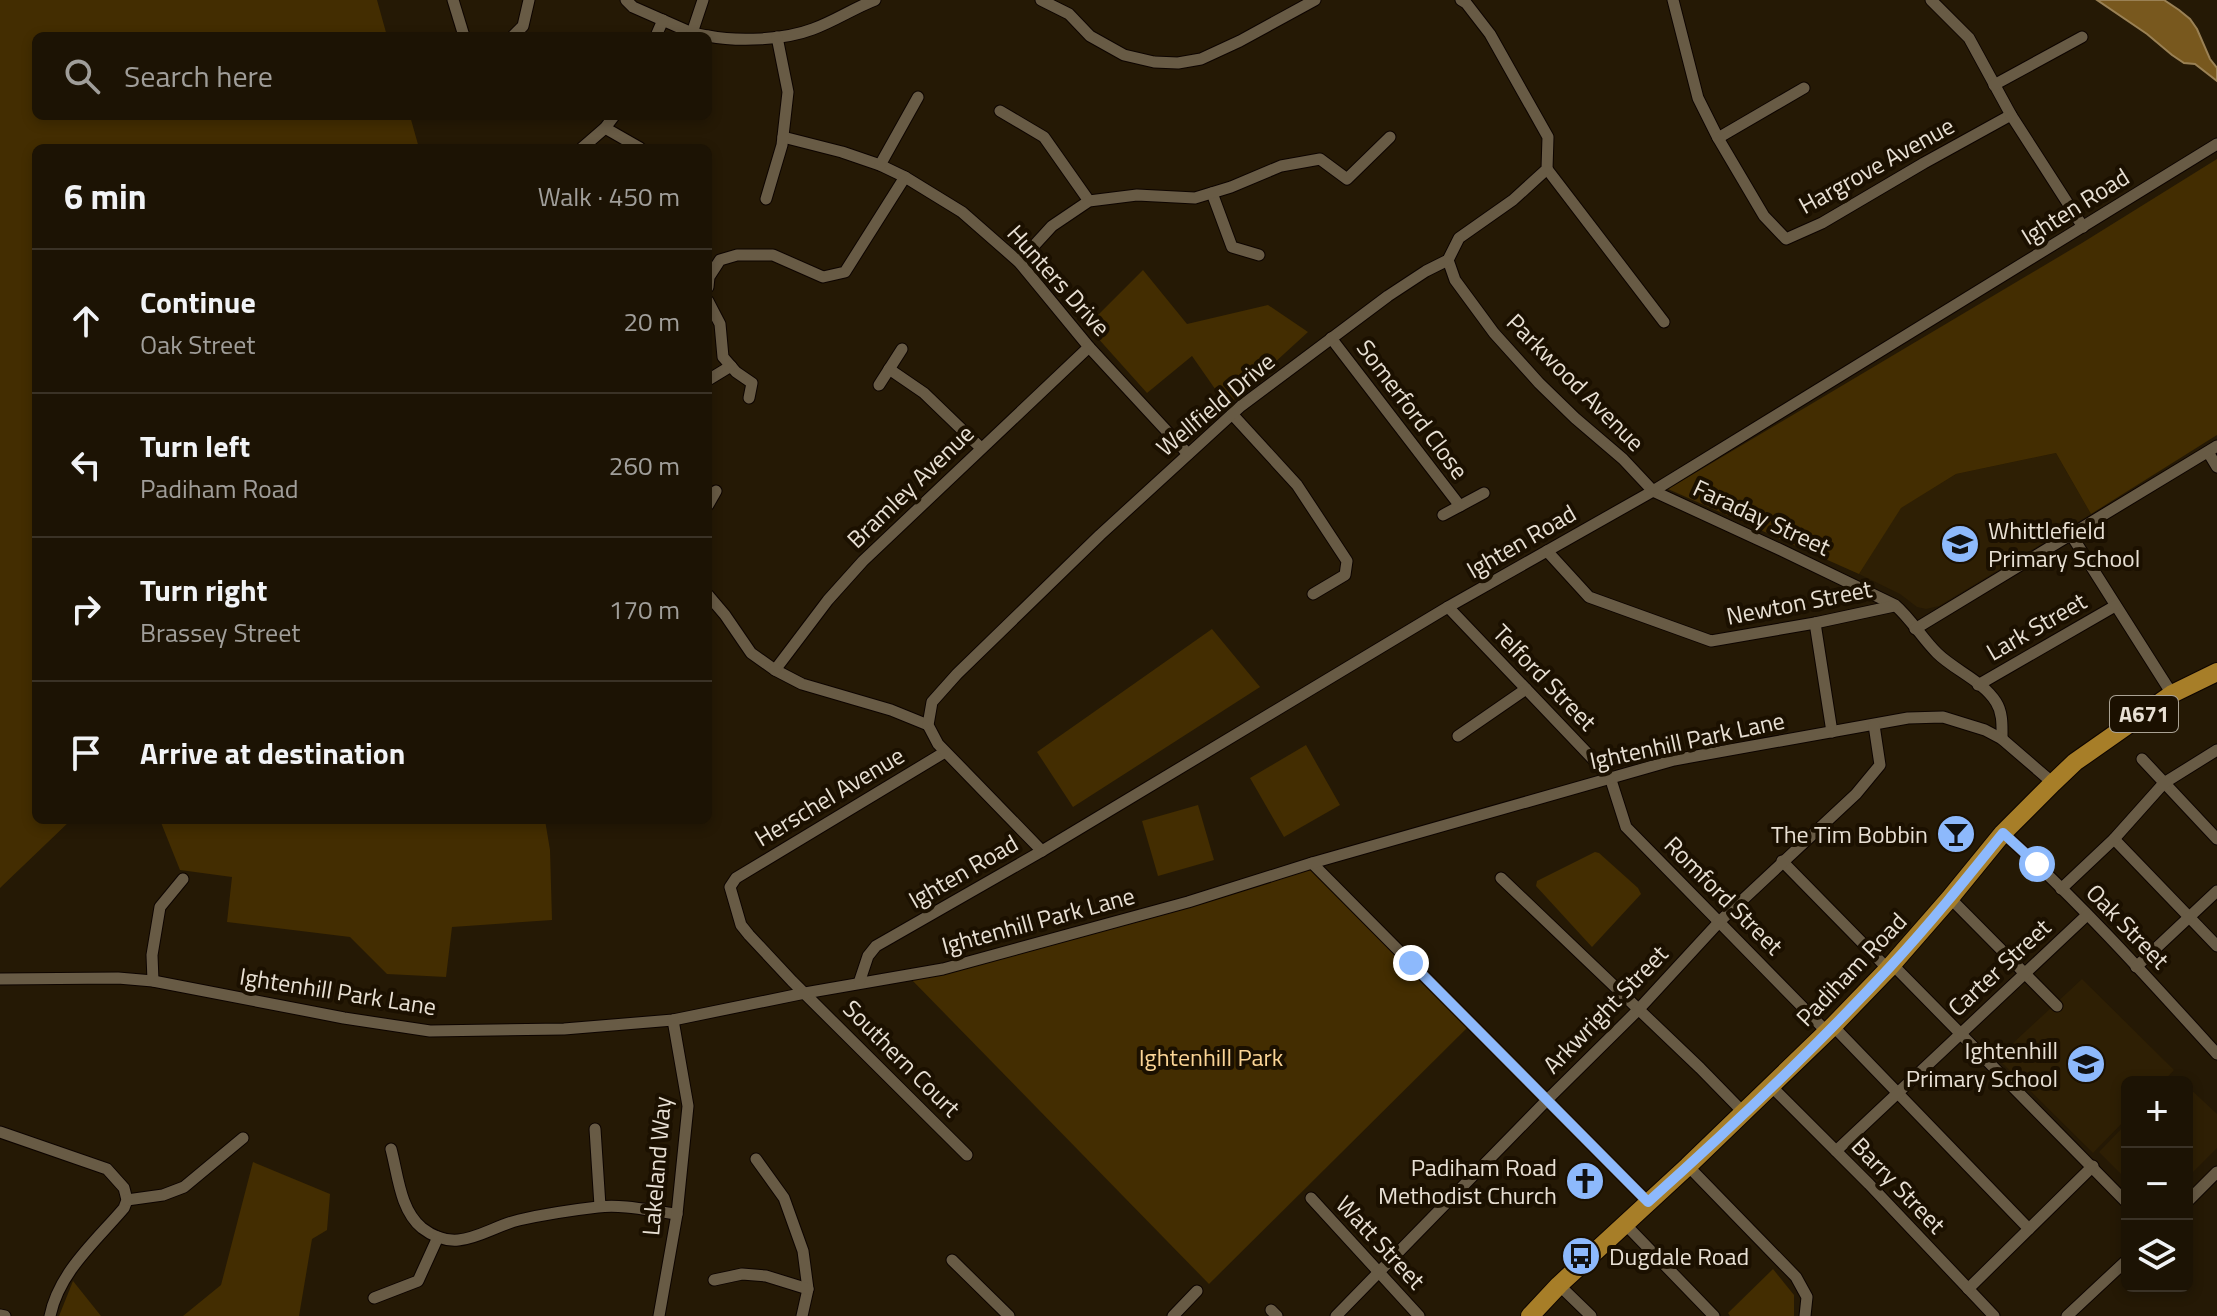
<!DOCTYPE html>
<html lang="en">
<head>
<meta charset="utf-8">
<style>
	body { margin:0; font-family:"Titillium Web",sans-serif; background:#292013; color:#f1f3f6 }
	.controls { position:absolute; right:24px; bottom:24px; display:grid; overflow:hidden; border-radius:12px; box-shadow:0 4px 12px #0003 }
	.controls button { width:72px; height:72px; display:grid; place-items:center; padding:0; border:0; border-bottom:2px solid #3a3226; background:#1c1304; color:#f1f3f6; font:40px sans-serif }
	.stop { position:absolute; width:24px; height:24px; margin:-18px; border:6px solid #8db9fc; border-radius:50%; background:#fff }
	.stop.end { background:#8db9fc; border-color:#fff; box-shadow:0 2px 8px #0008 }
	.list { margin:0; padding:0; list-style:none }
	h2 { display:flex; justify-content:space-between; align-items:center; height:104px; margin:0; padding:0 32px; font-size:34px }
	h2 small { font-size:26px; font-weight:400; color:#a09e9a }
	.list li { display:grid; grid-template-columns:52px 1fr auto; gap:24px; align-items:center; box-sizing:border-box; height:144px; padding:0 32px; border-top:2px solid #3a3226 }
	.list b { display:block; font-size:30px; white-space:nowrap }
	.list p { margin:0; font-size:26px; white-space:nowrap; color:#a09e9a }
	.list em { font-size:26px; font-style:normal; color:#a09e9a }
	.icon { flex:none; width:44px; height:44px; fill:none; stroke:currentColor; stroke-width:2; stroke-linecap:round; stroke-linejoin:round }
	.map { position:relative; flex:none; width:2217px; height:1316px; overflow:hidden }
	.search { position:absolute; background:#1c1304; box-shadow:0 4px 12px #0003; left:32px; top:32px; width:680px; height:88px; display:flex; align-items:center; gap:20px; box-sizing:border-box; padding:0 28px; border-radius:12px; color:#a09e9a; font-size:30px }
	.panel { position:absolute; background:#1c1304; box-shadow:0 4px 12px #0003; left:32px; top:144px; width:680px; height:680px; border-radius:12px }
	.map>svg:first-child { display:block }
	.built { fill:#2e1f04 }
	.green { fill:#432d01 }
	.water { fill:#78581e; stroke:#9a8155; stroke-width:2 }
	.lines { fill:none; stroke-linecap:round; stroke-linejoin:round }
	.minor-casing { stroke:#0d0400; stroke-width:13 }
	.primary-casing { stroke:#0d0400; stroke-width:20 }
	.minor { stroke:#685b45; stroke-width:11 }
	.primary { stroke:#a77e28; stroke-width:18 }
	.route { stroke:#8db9fc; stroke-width:10 }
	.labels { text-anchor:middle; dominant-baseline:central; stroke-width:8; stroke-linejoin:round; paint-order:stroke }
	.shield { fill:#1b1000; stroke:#aaa294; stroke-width:2 }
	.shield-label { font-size:22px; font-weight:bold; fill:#e8e0d4 }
	.street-label { font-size:24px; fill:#e8e0d4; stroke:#1b1000 }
	.poi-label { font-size:24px; fill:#e8e0d4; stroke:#1b1000; text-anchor:end }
	.park-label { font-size:24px; fill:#fcd596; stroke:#1b1000 }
</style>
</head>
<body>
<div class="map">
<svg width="2217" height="1316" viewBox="0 0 2217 1316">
	<rect width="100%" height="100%" fill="#251905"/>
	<g class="built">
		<polygon points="2056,453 2091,514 1939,606 1926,609 1917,607 1900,594 1859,574 1900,508 1956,474"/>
		<polygon points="2082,979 2174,1070 2163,1082 2127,1082 2127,1118 2093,1153 1997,1058"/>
		<polygon points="2187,1086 2217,1114 2217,1148 2187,1178"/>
		<polygon points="2127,1123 2127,1180 2099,1152"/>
	</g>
	<g class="green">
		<polygon points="0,0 377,0 387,36 36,36 36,116 410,116 419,148 36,148 36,512 34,514 36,519 36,820 71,820 0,888"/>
		<polygon points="2217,159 2217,435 2091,514 2056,453 1956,474 1901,508 1859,574 1668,489 2082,243"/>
		<polygon points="1143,270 1187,324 1268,305 1308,332 1227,406 1192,356 1147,393 1087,326"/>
		<polygon points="1212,629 1260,687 1073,807 1037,752"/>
		<polygon points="1306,745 1340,805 1284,837 1250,778"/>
		<polygon points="1198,805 1214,860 1158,876 1142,821"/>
		<polygon points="160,820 545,820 550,850 552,920 452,927 446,977 387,974 350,937 227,922 232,877 180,870"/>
		<polygon points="1595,852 1599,853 1638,888 1641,894 1592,947 1536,886 1537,881"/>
		<polygon points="1312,863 1471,1024 1209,1284 909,977"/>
		<polygon points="253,1162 330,1194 327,1230 312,1239 299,1316 183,1316 221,1285"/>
		<polygon points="1773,1269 1794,1295 1794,1316 1730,1316 1728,1313"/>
		<polygon points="73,1281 101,1316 59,1316"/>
	</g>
	<polygon class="water" points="2097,0 2164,0 2179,10 2190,19 2197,29 2210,59 2217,68 2217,81 2195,64 2184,63 2172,55 2147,34"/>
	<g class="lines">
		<g class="minor-casing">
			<g id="minor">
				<polyline points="453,0 464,36"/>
				<polyline points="626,0 633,7 692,33 707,36"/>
				<polyline points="1041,0 1069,14 1090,36 1124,55 1154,62 1178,63 1201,59 1240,41 1315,0"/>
				<polyline points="1673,0 1698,98 1718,138 1764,216 1786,239 1822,223 1924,163 2011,115"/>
				<polyline points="1931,0 1969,38 2011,115 2083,227"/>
				<polyline points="692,33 703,0"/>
				<polyline points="513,36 523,26 529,0"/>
				<polyline points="656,36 663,20"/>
				<path d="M708,36c31,6 76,4 105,-7 22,-8 41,-21 62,-29"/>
				<polyline points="1994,85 2082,37"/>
				<polyline points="1000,111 1044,137 1089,201"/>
				<polyline points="605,128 640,148"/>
				<polyline points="783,137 842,152 880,165 905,177 962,212 1019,262 1089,347 1188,454"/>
				<polyline points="1718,138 1804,88"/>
				<polyline points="582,148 605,128 614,116"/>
				<polyline points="880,165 918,97"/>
				<polyline points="1547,169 1664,322"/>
				<polyline points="1212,193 1232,247 1259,255"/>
				<polyline points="766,199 782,145 788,92 777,37"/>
				<path d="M1448,260l7,20 39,53 45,50 36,35 48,41 30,32 128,59 114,55c16,14 27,33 42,48 17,17 46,28 59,49 7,11 6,24 6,37"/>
				<polyline points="1019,262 1052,226 1089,201 1137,195 1195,198 1231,187 1281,166 1320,159 1347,179 1390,137"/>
				<polyline points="708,287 709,277 720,260 737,255 773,255 823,277 845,272 905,177"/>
				<polyline points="708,301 720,324 723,357 736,372 752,383 749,398"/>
				<polyline points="1331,338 1460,506"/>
				<polyline points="889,369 924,393 981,448"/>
				<polyline points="708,380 731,366"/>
				<polyline points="879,385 902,349"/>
				<polyline points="1232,414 1297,485 1347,561 1345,575 1313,594"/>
				<polyline points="2208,452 2217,467"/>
				<polyline points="708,505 716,491"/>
				<polyline points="1443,515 1484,493"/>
				<polyline points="2070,533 2172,694"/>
				<polyline points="1547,551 1589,597 1711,641 1815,623 1894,606"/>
				<polyline points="708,595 725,615 751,653 775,670 802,684 891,710 928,725"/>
				<polyline points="1448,607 1610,777 1626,827 1827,1032"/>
				<polyline points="1815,623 1832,732"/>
				<polyline points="1915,629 2217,446"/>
				<polyline points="775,670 828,600 863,561 1089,347"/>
				<polyline points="1978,685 2115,606"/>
				<polyline points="1458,736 1526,689"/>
				<polyline points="945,752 736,878 730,887 741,925 749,935 792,981 967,1155"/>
				<polyline points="2142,759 2217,839"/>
				<path d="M2003,833c76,68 145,145 214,221"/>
				<polyline points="2114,839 2217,946"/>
				<polyline points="1042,851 938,744 928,725 932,702 957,674 1100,535 1241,406 1388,296 1426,271 1448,260 1459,238 1513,200 1547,169 1548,137 1490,34 1466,3 1461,0"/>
				<polyline points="1782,861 1888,969"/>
				<polyline points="1312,863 1648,1202"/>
				<polyline points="1501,878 1700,1068 1744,1113"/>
				<polyline points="2061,889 2114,839 2164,783 2217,750"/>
				<polyline points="1950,898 2057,1006"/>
				<polyline points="1892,964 2127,1203"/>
				<polyline points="2136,967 2217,891"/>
				<polyline points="0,979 118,978 153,981 344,1018 430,1031 564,1029 673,1020 805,993 943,969 1188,902 1312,863 1674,760 1908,718 1943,717 1985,730 2002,739 2053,783"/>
				<polyline points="153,981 152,955 160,907 183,879"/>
				<polyline points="859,983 868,956 876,946 1042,851 1448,607 1653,491 2217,144"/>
				<polyline points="1833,1026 2029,1229"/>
				<polyline points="1771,1086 1869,1184 1994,1316"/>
				<polyline points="595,1129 600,1206"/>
				<path d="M0,1132l107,37 17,19 3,12 -3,8c-28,33 -65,64 -74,108"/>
				<path d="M391,1149c7,26 9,61 31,79 36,28 63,0 97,-8 26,-6 53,-10 79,-13 26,-3 53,4 79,7"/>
				<polyline points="1836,1151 2087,915"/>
				<polyline points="756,1159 784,1198 803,1251 808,1289 802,1316"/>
				<polyline points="1688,1166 1796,1277 1807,1297 1805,1316"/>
				<polyline points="1311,1198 1419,1316"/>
				<polyline points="127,1200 163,1195 184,1187 243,1138"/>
				<polyline points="2187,1202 2217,1172"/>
				<polyline points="1625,1224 1714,1316"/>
				<polyline points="952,1260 1009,1316"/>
				<polyline points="714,1280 742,1274 766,1276 808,1289"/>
				<polyline points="1559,1285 1591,1316"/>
				<polyline points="1968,1289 2093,1166"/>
				<polyline points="374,1298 418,1281 438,1237"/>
				<polyline points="1271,1310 1277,1316"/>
				<polyline points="0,1315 5,1316"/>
				<polyline points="659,1316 677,1214 688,1106 673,1020"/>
				<polyline points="1173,1316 1197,1291"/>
				<polyline points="1336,1316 1547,1100 1638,1010 1720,921 1856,794 1880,765 1874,725"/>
				<polyline points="2067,1316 2127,1260"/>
			</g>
		</g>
		<g class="primary-casing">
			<polyline id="primary" points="1530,1316 1559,1285 1688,1166 1833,1026 1888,969 1950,898 2003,833 2053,783 2075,762 2172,694 2217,672"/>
		</g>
		<use href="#minor" class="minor"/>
		<use href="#primary" class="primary"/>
	</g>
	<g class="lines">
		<path class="route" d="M1411,963l237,239c83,-74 165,-152 241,-234 40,-43 77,-89 114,-135l34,31"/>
	</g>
	<defs>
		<g id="school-disc" transform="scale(2)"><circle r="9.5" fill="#8db9fc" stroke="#1b1000"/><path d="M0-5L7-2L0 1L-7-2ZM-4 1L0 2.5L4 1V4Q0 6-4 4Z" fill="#111"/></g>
		<g id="bar-disc" transform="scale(2)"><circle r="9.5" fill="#8db9fc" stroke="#1b1000"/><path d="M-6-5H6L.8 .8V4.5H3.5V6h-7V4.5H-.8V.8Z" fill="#111"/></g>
		<g id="church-disc" transform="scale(2)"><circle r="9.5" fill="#8db9fc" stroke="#1b1000"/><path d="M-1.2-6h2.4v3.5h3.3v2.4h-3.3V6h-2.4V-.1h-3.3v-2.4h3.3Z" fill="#111"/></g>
		<g id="bus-disc" transform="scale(2)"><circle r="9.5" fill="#8db9fc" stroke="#1b1000"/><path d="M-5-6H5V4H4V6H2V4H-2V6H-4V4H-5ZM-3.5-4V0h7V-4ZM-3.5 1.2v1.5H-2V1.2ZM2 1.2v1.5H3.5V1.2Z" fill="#111"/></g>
	</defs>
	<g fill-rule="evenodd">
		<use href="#school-disc" x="1960" y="544"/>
		<use href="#bar-disc" x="1956" y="834"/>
		<use href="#school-disc" x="2086" y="1064"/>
		<use href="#church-disc" x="1585" y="1181"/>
		<use href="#bus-disc" x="1581" y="1256"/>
	</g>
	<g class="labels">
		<rect class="shield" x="2110" y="696" width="68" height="36" rx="6"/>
		<g class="shield-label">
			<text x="2144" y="714">A671</text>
		</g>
		<g class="street-label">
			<text transform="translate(1876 165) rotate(-29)">Hargrove Avenue</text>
			<text transform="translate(2075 206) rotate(-32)">Ighten Road</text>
			<text transform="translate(1059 280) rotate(48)">Hunters Drive</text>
			<text transform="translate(1576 382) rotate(45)">Parkwood Avenue</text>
			<text transform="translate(1215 404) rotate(-40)">Wellfield Drive</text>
			<text transform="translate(1413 409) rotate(53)">Somerford Close</text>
			<text transform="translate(910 486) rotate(-44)">Bramley Avenue</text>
			<text transform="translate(1762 517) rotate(25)">Faraday Street</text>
			<text transform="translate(1521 541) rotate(-30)">Ighten Road</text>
			<text transform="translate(1799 602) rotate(-11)">Newton Street</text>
			<text transform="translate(2036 626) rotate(-30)">Lark Street</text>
			<text transform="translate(1545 677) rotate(46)">Telford Street</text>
			<text transform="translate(1687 740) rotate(-12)">Ightenhill Park Lane</text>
			<text transform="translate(829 796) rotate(-31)">Herschel Avenue</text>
			<text transform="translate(963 871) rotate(-30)">Ighten Road</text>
			<text transform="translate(1724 895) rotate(45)">Romford Street</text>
			<text transform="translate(1038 920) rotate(-15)">Ightenhill Park Lane</text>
			<text transform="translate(2128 926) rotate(46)">Oak Street</text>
			<text transform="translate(1999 967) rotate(-43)">Carter Street</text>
			<text transform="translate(1851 969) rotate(-46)">Padiham Road</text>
			<text transform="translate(338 991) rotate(9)">Ightenhill Park Lane</text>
			<text transform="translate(1605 1009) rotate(-46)">Arkwright Street</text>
			<text transform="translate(902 1058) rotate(45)">Southern Court</text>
			<text transform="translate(656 1166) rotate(-85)">Lakeland Way</text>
			<text transform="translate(1899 1185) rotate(46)">Barry Street</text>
			<text transform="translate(1381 1242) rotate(47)">Watt Street</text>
		</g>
		<g class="poi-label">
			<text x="1988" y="530" text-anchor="start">Whittlefield<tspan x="1988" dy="28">Primary School</tspan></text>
			<text x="1928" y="834">The Tim Bobbin</text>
			<text x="2058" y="1050">Ightenhill<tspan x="2058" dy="28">Primary School</tspan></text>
			<text x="1557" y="1167">Padiham Road<tspan x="1557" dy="28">Methodist Church</tspan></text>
			<text x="1609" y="1256" text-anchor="start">Dugdale Road</text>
		</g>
		<g class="park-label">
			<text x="1211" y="1057">Ightenhill Park</text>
		</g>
	</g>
</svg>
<div class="controls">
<button>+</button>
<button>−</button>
<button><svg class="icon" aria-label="layers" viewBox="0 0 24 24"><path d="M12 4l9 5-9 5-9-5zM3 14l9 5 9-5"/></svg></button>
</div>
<div class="stop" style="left:2037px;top:864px"></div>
<div class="stop end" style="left:1411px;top:963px"></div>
<div class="search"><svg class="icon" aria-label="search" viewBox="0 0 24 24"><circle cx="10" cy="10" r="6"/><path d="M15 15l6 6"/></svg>Search here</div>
<section class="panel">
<h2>6 min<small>Walk · 450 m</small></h2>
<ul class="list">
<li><svg class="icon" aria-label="ahead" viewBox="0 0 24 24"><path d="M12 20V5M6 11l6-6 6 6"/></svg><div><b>Continue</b><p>Oak Street</p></div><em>20 m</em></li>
<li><svg class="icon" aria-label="left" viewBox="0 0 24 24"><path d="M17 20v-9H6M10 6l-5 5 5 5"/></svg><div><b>Turn left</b><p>Padiham Road</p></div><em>260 m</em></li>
<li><svg class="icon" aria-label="right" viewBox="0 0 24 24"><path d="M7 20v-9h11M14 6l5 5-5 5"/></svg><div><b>Turn right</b><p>Brassey Street</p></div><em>170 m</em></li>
<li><svg class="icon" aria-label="arrive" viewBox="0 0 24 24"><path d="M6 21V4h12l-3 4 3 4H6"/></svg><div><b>Arrive at destination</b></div></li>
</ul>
</section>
</div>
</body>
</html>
